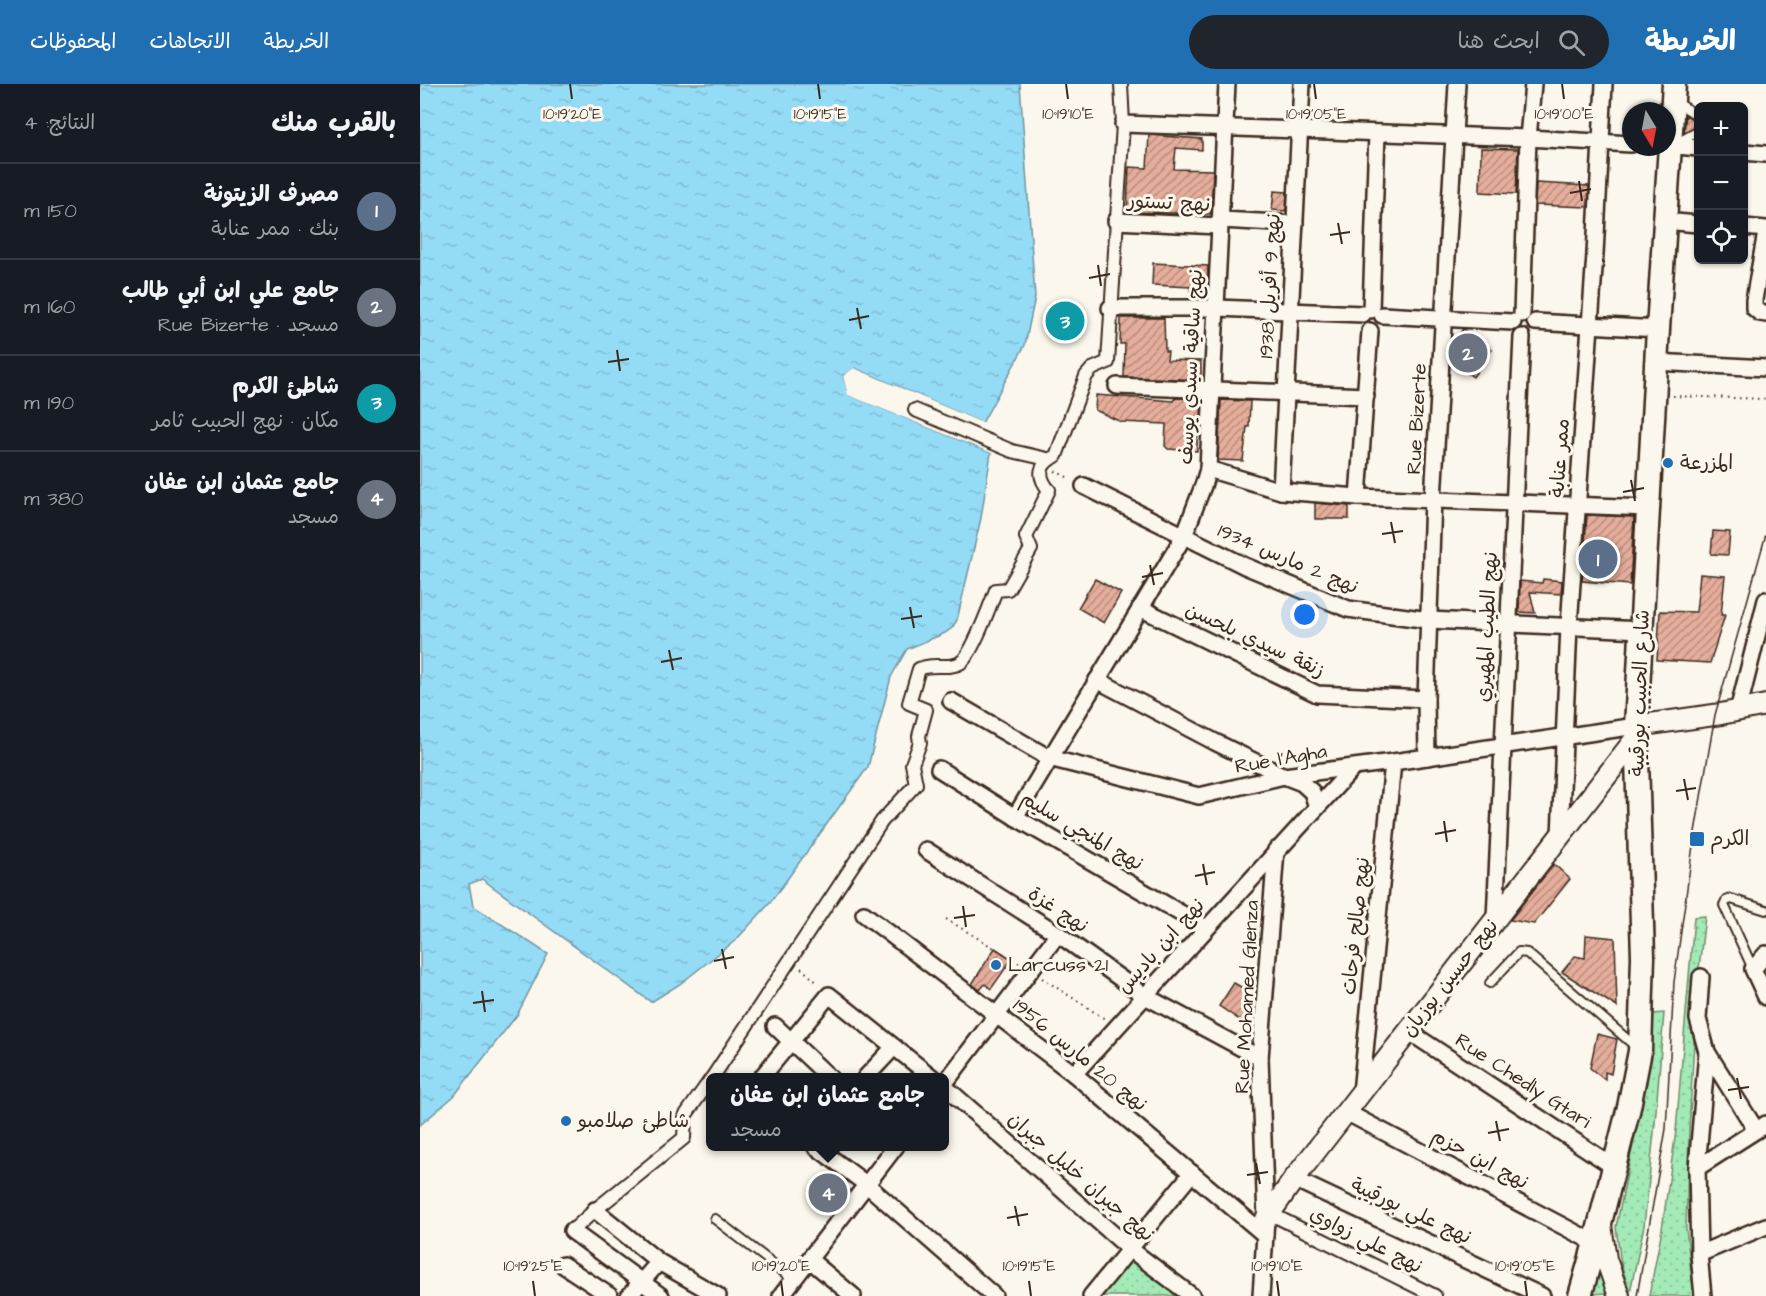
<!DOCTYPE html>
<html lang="ar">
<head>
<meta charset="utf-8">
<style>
	body { margin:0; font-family:"Architects Daughter","Playpen Sans Arabic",sans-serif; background:#20242c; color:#f1f3f6; direction:rtl }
	.controls { position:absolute; right:18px; top:18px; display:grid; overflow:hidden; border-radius:9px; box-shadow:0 2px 4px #0004 }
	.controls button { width:54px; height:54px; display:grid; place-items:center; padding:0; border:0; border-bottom:2px solid #363941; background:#171b24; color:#f1f3f6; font:30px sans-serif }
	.compass { position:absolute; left:1202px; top:18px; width:54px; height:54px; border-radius:50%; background:#171b24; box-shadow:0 2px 4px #0004; rotate:170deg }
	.you { position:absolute; left:885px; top:531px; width:21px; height:21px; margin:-15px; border:4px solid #fff; border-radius:50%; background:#1a73e8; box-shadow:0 0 0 9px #1a73e833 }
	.badge { display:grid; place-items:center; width:39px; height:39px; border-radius:50%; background:#1f6fb2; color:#fff; font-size:20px; font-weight:700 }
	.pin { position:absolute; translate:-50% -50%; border:3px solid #fff; box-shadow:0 2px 6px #0006 }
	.popup { position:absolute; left:286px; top:989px; width:243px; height:78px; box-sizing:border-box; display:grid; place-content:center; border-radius:9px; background:#171b24; filter:drop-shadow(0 2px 4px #0005); font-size:20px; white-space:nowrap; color:#9ea1a6 }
	.popup b { font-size:22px; color:#f1f3f6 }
	.popup::after { content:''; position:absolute; left:50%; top:100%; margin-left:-12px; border:12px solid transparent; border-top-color:#171b24 }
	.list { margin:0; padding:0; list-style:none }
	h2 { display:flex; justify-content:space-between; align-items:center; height:78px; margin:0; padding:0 24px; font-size:26px }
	h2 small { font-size:20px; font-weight:400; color:#9ea1a6 }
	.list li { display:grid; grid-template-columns:39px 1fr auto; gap:18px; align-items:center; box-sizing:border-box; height:96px; padding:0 24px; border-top:2px solid #363941 }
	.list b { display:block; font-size:22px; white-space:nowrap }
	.list p { margin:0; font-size:20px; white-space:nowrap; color:#9ea1a6 }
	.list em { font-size:20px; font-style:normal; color:#9ea1a6 }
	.icon { flex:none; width:33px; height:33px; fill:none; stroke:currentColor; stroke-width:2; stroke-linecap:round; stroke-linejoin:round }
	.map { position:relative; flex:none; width:1346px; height:1212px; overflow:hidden; direction:ltr }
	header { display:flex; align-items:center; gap:36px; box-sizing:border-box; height:84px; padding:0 30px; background:#1f6fb2; color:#fff }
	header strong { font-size:28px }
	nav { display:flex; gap:33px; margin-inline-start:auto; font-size:21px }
	.search { width:420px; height:54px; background:#20242c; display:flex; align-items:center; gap:15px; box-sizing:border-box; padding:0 21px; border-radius:33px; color:#9ea1a6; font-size:22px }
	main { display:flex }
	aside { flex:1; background:#171b24 }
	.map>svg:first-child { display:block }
	.grass { fill:url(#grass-dots); stroke:#6f8a6a; stroke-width:1.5 }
	.water { fill:url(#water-ripples); stroke:#7094a0; stroke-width:1.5 }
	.pier { fill:#fbf7ec }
	.building { fill:url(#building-hatch); stroke:#3b2a1e; stroke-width:1.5 }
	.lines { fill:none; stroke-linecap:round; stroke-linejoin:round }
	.service-casing { stroke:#3b2a1e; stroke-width:12 }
	.pedestrian-casing { stroke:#3b2a1e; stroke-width:16 }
	.minor-casing { stroke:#3b2a1e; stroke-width:20 }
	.tertiary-casing { stroke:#3b2a1e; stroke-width:24 }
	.secondary-casing { stroke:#3b2a1e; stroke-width:27 }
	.path { stroke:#3b2a1e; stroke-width:2; stroke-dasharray:1.5 4.5; stroke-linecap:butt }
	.service { stroke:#fbf7ec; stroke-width:8 }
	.pedestrian { stroke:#fbf7ec; stroke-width:12 }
	.minor { stroke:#fbf7ec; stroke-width:15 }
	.tertiary { stroke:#fbf7ec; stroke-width:20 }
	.secondary { stroke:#fbf7ec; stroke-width:22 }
	.tram { stroke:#3b2a1e; stroke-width:1.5 }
	.ticks { fill:none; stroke:#3b2a1e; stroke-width:2 }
	.poi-dot { fill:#1f6fb2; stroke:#fbf7ec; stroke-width:2 }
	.labels { text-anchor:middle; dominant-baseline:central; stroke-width:6; stroke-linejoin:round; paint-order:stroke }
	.street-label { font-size:20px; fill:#3b2a1e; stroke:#fbf7ec }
	.poi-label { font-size:20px; fill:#3b2a1e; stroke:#fbf7ec; text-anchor:start }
	.ticks-label { font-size:15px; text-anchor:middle; fill:#3b2a1e; stroke:#fbf7ec; stroke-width:6; stroke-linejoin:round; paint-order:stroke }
</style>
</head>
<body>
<header>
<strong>الخريطة</strong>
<div class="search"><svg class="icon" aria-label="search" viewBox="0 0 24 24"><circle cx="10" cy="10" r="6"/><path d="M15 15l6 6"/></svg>ابحث هنا</div>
<nav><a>الخريطة</a><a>الاتجاهات</a><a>المحفوظات</a></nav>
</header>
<main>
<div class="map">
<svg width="1346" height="1212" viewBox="0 0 1346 1212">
	<defs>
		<pattern id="grass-dots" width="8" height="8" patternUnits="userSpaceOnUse" patternTransform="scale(1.5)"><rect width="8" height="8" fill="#a3eab7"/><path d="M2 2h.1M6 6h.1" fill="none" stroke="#8dc99d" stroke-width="1.8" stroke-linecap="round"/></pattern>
		<pattern id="water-ripples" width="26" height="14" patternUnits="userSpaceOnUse" patternTransform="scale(1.5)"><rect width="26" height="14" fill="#94dbf6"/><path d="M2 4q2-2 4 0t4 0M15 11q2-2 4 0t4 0" fill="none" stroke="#80bcd2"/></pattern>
		<pattern id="building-hatch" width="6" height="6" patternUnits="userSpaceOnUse" patternTransform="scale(1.5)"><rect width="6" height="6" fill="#e5ad9b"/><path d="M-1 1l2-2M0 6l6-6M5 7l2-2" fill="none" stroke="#bb8d7e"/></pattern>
	</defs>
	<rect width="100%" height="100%" fill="#fbf7ec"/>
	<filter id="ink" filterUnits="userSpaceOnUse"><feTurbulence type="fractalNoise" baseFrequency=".0167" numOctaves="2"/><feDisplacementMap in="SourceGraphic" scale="12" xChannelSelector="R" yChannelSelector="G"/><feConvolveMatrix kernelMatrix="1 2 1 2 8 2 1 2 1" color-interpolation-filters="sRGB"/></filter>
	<g filter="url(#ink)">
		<g class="grass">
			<polygon points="1285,832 1277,902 1269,1048 1266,1144 1274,1212 1229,1212 1242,1145 1256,1047 1274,833"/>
			<polygon points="1244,929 1235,1039 1224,1142 1210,1208 1201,1180 1196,1143 1231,974 1233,930"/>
			<polygon points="715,1169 765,1212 679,1212"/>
			<polygon points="1179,1181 1188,1209 1170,1210"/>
		</g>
		<polygon class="water" points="0,0 600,0 615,213 605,261 562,339 435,284 423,292 429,311 571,369 561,434 537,536 532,544 525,549 487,565 471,593 448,683 350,819 316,856 260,900 231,918 62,795 49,800 53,822 128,870 97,931 34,1012 0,1041"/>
		<polygon class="pier" points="434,284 565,340 561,342 435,287 426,293 431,308 572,366 574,370 428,311 423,292"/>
		<g class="building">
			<polygon points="1266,31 1274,36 1278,35 1278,48 1272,44 1264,48"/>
			<polygon points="729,51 782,55 782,66 756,64 754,85 793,86 791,130 707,128 709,83 727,84"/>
			<polygon points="1061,64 1098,65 1096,110 1060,108"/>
			<polygon points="1116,99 1169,102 1168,123 1115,121"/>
			<polygon points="854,107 867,108 866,127 852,126"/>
			<polygon points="733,179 788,182 787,207 770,207 771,203 732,201"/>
			<polygon points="701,234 744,234 745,267 748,267 747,276 781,277 781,296 704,293 705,260 700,260"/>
			<polygon points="1043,245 1072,266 1053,293 1031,277 1032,260"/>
			<polygon points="676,311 754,317 755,314 782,315 781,338 778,338 777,367 748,365 745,362 746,340 701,338 675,326"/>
			<polygon points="801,316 830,317 829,343 827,343 823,377 798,376"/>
			<polygon points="895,419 929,422 929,435 895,435"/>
			<polygon points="1167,431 1214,433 1210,501 1162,497"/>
			<polygon points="1293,447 1310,448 1308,471 1291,470"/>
			<polygon points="1280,490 1305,492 1301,531 1305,531 1290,579 1237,576 1240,527 1276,528"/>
			<polygon points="675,495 701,509 684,539 658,524"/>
			<polygon points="1123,495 1142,497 1141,510 1110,508 1115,529 1099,528 1100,497 1122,499"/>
			<polygon points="1134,780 1150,795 1114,840 1090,836"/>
			<polygon points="1166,851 1195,854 1197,923 1142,888 1155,872 1165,874"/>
			<polygon points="575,864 592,875 571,905 565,900 560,906 552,900"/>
			<polygon points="814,899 835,911 834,924 824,939 799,922"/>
			<polygon points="1177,950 1197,955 1191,990 1185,988 1185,996 1170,984"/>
		</g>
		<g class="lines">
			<g class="service-casing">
				<g id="service">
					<polyline points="1256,18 1275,30"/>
					<polyline points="1257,59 1273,50"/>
					<polyline points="1333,885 1304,821 1306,817 1311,815 1346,826"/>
					<polyline points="1070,899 1099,868 1107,869 1215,962"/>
					<polyline points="295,1135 374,1196"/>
				</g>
			</g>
			<g class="pedestrian-casing">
				<g id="pedestrian">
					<polyline points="495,326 592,367 627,375"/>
					<path d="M292,994l170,-257 34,-37 -4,-20 8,-21 -1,-7 7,-26 -17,-7 10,-34c14,-7 30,1 41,-6 12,-7 30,-58 36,-73l12,-1 23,-40 -5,-12 23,-47c-13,-15 -9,-27 7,-34l30,-80 6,-7 16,-7 15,-238 -2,-40"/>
					<polyline points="859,1134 1015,1212"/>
					<polyline points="152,1147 175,1126 264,1054 265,1032 291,995"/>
				</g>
			</g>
			<g class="minor-casing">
				<g id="minor">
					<polyline points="703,40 1108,54 1211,60"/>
					<polyline points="1247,61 1278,64"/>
					<polyline points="1324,68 1346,70"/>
					<polyline points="801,136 875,140"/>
					<polyline points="696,137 799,142"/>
					<polyline points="1244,137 1278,140"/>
					<polyline points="1324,143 1346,145"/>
					<polyline points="1346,148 1334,216 1334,224 1340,229 1346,230"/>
					<polyline points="690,224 796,224 943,230"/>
					<polyline points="951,226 957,49"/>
					<polyline points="1102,230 1108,54 1113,0"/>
					<polyline points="962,231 1093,238"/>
					<polyline points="1115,238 1238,245"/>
					<polyline points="1236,278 1346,284"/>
					<polyline points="697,302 946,312"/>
					<polyline points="788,385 861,407 938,413 1228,424"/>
					<polyline points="664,402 825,482 928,525 1009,536 1222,546"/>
					<polyline points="861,407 882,0"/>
					<polyline points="938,413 950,247"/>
					<polyline points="720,524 897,610 1006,615"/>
					<polyline points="677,596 795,658 864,692 882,699 892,708 897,723"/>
					<polyline points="531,617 629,674 779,712 864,692 973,678 1216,642"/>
					<polyline points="1318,627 1346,516"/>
					<polyline points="1007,673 1006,615 1013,415 1037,0"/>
					<polyline points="519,685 595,733 786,844"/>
					<polyline points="595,733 764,452 783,402 788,385 807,0"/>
					<polyline points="1140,752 1149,542 1175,170 1184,0"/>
					<polyline points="506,766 638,850 725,912 840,974"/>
					<polyline points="444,830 654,990 845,1151"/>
					<polyline points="1075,835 1102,253"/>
					<polyline points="1346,870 1333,885 1346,913"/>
					<polyline points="1281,893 1278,935 1287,968 1277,1084 1279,1170 1283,1212"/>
					<polyline points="355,942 410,994"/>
					<polyline points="988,947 1194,1083"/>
					<polyline points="1287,968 1336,1046"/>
					<polyline points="654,990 933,684"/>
					<polyline points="341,994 409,911 513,994"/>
					<polyline points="445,994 474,963"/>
					<polyline points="525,999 638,850"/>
					<polyline points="525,1003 710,1165 772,1212"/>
					<polyline points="941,1009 973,678"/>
					<polyline points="926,1028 1175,1159"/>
					<polyline points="395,1062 446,1100 574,1212"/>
					<polyline points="1277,1084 1346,1040"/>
					<polyline points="874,1095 1122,1212"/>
					<polyline points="175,1126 239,1178 298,1212"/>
					<polyline points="152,1147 241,1212"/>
					<polyline points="1279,1170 1346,1142"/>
					<polyline points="390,1176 433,1212"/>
					<polyline points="143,1181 190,1212"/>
					<polyline points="209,1212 239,1178"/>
					<polyline points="361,1212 476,1062"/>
					<polyline points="671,1212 772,1089"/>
					<polyline points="841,1212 846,1135 840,974 856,766"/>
				</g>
			</g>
			<g class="tertiary-casing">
				<g id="tertiary">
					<polyline points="1216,642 1301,630 1346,621"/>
					<polyline points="846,1135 874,1095 1216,654"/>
					<polyline points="1181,1141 1186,1175 1199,1212"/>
				</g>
			</g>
			<g class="secondary-casing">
				<polyline id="secondary" points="1160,1212 1175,1159 1209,1023 1220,967 1223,873 1216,642 1238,245 1254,0"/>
			</g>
			<g class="path">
				<polyline points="1253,312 1346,315"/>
				<polyline points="635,387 651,395"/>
				<polyline points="526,835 599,879"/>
				<polyline points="381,884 399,900"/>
				<polyline points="622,894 685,935"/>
			</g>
			<use href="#service" class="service"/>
			<use href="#pedestrian" class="pedestrian"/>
			<use href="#minor" class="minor"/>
			<use href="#tertiary" class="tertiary"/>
			<use href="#secondary" class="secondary"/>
			<polyline class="tram" points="1217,1212 1246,1045 1254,898 1274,754 1295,631 1346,450"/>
		</g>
	</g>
	<path class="ticks" d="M150,0l2,15M398,0l2,15M646,0l2,15M894,0l2,15M1142,0l2,15M1159,97l3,20M1150,109l21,-4M918,139l4,21M910,151l20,-3M678,181l3,21M669,194l21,-4M437,224l4,21M429,236l20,-4M197,266l3,21M188,278l21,-3M1211,396l4,21M1203,408l21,-4M971,438l4,21M962,450l21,-3M730,481l4,20M722,493l21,-4M490,523l4,21M481,535l21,-3M249,566l4,20M241,578l21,-4M1264,695l4,21M1256,707l20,-3M1024,737l3,21M1015,750l21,-4M783,780l4,21M775,792l20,-4M543,822l3,21M534,834l21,-3M302,865l4,20M294,877l20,-4M62,907l3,21M53,919l21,-3M1317,994l4,21M1308,1006l21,-3M1076,1037l4,20M1068,1049l21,-4M836,1079l4,21M827,1091l21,-3M595,1122l4,20M587,1134l21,-4M113,1197l2,15M361,1197l2,15M609,1197l2,15M857,1197l2,15M1105,1197l2,15"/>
	<g class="poi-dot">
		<circle cx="1248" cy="379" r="6"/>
		<rect x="1269" y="747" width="16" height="16" rx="3"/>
		<circle cx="576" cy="881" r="6"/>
		<circle cx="146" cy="1037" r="6"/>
	</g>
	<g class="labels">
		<g class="street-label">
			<text transform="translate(749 119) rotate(3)">نهج تستور</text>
			<text transform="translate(850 202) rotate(-87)">نهج 9 أفريل 1938</text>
			<text transform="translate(771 283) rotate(-87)">نهج ساقية سيدي يوسف</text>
			<text transform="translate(997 335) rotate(-87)">Rue Bizerte</text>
			<text transform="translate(1140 374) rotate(-86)">ممر عنابة</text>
			<text transform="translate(868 475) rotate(23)">نهج 2 مارس 1934</text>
			<text transform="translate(1067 543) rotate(-87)">نهج الطيب المهيري</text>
			<text transform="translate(835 556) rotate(25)">زنقة سيدي بلحسن</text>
			<text transform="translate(1220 609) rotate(-88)">شارع الحبيب بورقيبة</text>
			<text transform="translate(861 675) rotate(-10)">Rue l'Agha</text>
			<text transform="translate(662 747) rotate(30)">نهج المنجي سليم</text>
			<text transform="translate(638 826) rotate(33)">نهج غزة</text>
			<text transform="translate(936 842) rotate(-84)">نهج صالح فرحات</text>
			<text transform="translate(741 862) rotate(-48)">نهج ابن باديس</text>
			<text transform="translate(1030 894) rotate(-52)">نهج حسين بوزيان</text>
			<text transform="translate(827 913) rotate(-87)">Rue Mohamed Glenza</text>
			<text transform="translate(660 971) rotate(39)">نهج 20 مارس 1956</text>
			<text transform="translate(1103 997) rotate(33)">Rue Chedly Gtari</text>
			<text transform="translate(1060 1075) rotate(28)">نهج ابن حزم</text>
			<text transform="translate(661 1093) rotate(41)">نهج جبران خليل جبران</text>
			<text transform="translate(991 1127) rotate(25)">نهج علي بورقيبة</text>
			<text transform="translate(946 1156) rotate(27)">نهج علي زواوي</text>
		</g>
		<g class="poi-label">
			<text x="1260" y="379">المزرعة</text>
			<text x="1290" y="755">الكرم</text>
			<text x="588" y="881">Larcuss 21</text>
			<text x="158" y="1037">شاطئ صلامبو</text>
		</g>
	</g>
	<g class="ticks-label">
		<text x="152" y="35">10°19'20"E</text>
		<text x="400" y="35">10°19'15"E</text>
		<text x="648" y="35">10°19'10"E</text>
		<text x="896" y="35">10°19'05"E</text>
		<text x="1144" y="35">10°19'00"E</text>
		<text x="113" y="1187">10°19'25"E</text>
		<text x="361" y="1187">10°19'20"E</text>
		<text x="609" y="1187">10°19'15"E</text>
		<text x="857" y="1187">10°19'10"E</text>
		<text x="1105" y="1187">10°19'05"E</text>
	</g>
</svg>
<div class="controls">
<button>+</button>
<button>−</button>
<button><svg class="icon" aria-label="locate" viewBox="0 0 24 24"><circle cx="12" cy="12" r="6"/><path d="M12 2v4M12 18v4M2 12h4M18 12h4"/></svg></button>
</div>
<svg class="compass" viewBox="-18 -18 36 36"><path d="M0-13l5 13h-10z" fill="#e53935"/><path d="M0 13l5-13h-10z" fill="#9ea1a6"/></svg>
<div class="you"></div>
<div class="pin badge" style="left:1178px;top:475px;background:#5c6f8a">1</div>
<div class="pin badge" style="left:1048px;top:269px;background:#6b7280">2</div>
<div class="pin badge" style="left:645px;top:237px;background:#0f9aa8">3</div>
<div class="pin badge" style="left:408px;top:1109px;background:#6b7280">4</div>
<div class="popup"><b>جامع عثمان ابن عفان</b>مسجد</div>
</div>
<aside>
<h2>بالقرب منك<small>النتائج: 4</small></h2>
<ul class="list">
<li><span class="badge" style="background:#5c6f8a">1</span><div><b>مصرف الزيتونة</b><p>بنك · ممر عنابة</p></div><em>150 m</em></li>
<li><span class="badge" style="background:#6b7280">2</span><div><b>جامع علي ابن أبي طالب</b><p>مسجد · Rue Bizerte</p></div><em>160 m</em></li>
<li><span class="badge" style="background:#0f9aa8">3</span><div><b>شاطئ الکرم</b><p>مكان · نهج الحبيب ثامر</p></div><em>190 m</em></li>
<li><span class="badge" style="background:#6b7280">4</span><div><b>جامع عثمان ابن عفان</b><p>مسجد</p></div><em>380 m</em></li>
</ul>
</aside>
</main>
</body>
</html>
